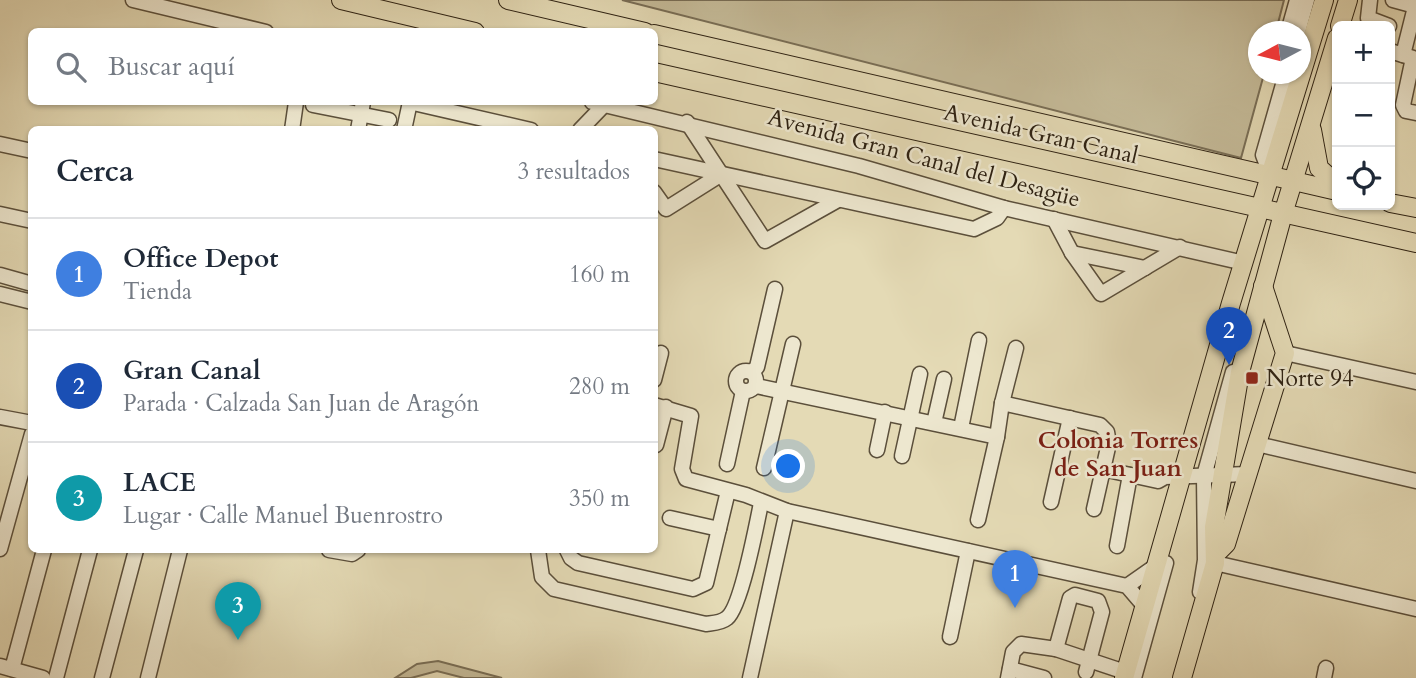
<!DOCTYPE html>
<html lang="es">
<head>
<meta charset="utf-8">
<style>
	body { margin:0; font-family:Cardo,serif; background:#f6f6f7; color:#1f2937 }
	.controls { position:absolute; right:21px; top:21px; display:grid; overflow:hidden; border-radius:10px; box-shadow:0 2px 5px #0004 }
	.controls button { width:63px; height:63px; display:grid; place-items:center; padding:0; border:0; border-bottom:2px solid #e0e1e3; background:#fff; color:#1f2937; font:35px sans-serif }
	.compass { position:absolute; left:1248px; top:21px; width:63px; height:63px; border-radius:50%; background:#fff; box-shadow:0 2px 5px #0004; rotate:263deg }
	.you { position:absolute; left:789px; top:467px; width:24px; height:24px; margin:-18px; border:5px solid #fff; border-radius:50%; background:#1a73e8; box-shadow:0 0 0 10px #1a73e833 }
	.badge { display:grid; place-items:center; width:46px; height:46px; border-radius:50%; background:#0b8043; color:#fff; font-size:23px; font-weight:700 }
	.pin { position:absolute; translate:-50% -58px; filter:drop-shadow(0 2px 4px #0008) }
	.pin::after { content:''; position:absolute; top:37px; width:24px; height:21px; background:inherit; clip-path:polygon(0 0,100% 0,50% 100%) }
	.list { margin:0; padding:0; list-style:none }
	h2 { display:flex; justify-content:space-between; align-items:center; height:91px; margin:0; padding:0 28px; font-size:30px }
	h2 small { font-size:23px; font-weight:400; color:#747a83 }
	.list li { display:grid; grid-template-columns:46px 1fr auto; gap:21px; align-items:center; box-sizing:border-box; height:112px; padding:0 28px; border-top:2px solid #e0e1e3 }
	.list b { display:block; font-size:26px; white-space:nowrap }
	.list p { margin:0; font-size:23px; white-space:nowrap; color:#747a83 }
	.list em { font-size:23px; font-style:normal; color:#747a83 }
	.icon { flex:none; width:38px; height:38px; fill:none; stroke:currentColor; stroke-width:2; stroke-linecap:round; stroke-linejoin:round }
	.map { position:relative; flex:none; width:1416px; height:678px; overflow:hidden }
	.search { position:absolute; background:#fff; box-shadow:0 2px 5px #0004; left:28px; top:28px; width:630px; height:77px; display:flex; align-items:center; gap:18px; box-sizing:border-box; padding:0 24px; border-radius:10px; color:#747a83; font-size:26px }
	.panel { position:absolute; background:#fff; box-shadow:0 2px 5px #0004; left:28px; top:126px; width:630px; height:427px; border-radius:10px }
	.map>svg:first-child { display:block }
	.green { fill:#c5bb99; stroke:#796e56; stroke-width:2 }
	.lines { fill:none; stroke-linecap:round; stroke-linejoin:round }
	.minor-casing { stroke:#5b4f3b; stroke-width:17 }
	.major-casing { stroke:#2d2112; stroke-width:20 }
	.minor { stroke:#ede7cf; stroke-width:14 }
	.major { stroke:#e4dab5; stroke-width:18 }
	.poi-dot { fill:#8f2418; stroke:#ede7cf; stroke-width:2.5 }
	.labels { text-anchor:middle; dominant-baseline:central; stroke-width:5; stroke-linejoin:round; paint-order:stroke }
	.street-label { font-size:23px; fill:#2d2112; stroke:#ede7cf }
	.poi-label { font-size:23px; fill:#2d2112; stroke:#ede7cf; text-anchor:start }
	.neighbourhood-label { font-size:24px; font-weight:bold; fill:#7a1f14; stroke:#ede7cf }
</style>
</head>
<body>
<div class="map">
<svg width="1416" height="678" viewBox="0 0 1416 678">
	<rect width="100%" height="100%" fill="#e4dab5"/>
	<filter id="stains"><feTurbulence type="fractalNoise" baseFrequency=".00286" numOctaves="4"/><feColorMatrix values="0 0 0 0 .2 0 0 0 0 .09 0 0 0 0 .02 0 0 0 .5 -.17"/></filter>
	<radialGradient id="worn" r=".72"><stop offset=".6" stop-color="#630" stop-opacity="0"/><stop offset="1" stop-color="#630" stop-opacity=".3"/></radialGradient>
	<g class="green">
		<polygon points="622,0 1284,0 1276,31 1258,32 1258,74 1264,74 1241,158"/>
		<polygon points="438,661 502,678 464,678 437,671 411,678 395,678 417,664"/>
	</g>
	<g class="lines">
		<g class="minor-casing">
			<g id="minor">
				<polyline points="133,0 266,32"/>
				<polyline points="1370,0 1368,18 1389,26"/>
				<polyline points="1393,0 1415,6"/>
				<polyline points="1288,32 1297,0"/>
				<polyline points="1298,32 1307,0"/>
				<polyline points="1390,51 1413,58 1403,105 1406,111 1416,113"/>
				<polyline points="1403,55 1416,3"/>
				<polyline points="409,102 531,130"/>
				<polyline points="592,102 859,166 1004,208 1244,263"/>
				<polyline points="313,105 389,120"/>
				<polyline points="687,122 765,241 838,200"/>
				<polyline points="292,130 296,102"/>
				<polyline points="358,130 363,102"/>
				<polyline points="404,130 410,102"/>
				<polyline points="580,130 605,104"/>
				<polyline points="0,144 32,151"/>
				<polyline points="654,159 974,229 997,218 1004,208"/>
				<polyline points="1271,176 1263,155 1286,74"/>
				<polyline points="654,192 666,209 720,175"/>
				<polyline points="0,214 32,221"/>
				<polyline points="1054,219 1072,253 1101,294 1180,247"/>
				<polyline points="1072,253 1145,268"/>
				<polyline points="0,275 32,284"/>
				<polyline points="0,294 32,302"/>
				<polyline points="1285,353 1416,382"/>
				<circle cx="746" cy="381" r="10"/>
				<polyline points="752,372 757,367 775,289"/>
				<polyline points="654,380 661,353"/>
				<polyline points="756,386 997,437 1002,403 1100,425 1107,432 1109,443 1094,509"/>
				<polyline points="1002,403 1016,348"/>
				<polyline points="654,405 691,416 682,469 686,479 746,495 787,511 1127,586 1145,607"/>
				<polyline points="0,417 32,423"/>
				<polyline points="934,423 944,379"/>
				<polyline points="961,428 979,340"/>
				<polyline points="1257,444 1416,481"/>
				<polyline points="656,445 666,407"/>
				<polyline points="877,450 885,412"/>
				<polyline points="902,456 920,374"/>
				<polyline points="727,464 743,391"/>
				<polyline points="764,468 793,344"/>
				<polyline points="1103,469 1158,481 1165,477 1248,474"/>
				<polyline points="1051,502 1070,418"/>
				<polyline points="670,518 719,529"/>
				<polyline points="978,520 997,437"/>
				<polyline points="1117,546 1130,475"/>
				<polyline points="0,549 32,434"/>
				<polyline points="329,550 352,554 358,550"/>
				<path d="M538,550l4,27 12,12 152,35c7,-1 15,-1 21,-6 14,-11 30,-95 34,-115"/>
				<polyline points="567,550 571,558 578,563 693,589 706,583 728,491"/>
				<polyline points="1215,563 1416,609"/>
				<polyline points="1127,586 1157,565"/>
				<polyline points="1200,592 1205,560 1204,476 1233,372"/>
				<polyline points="950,637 968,551"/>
				<polyline points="1056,649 1070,598 1075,595 1098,601 1102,612 1086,672"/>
				<polyline points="0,666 43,678"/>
				<polyline points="12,669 44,550"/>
				<polyline points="1010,669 1044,678"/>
				<polyline points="56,678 90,550"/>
				<polyline points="102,678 136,550"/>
				<polyline points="148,678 180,550"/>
				<polyline points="750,678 787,511"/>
				<polyline points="1008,678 1013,652 1021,644 1056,649 1125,672"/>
				<polyline points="1134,678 1166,563"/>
				<polyline points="1324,678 1326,668"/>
			</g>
		</g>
		<g class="major-casing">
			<g id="major">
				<polyline points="341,0 475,32"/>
				<polyline points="508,0 645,32"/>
				<polyline points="1340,26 1348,0"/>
				<polyline points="654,34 1337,191"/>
				<polyline points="654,72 1416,243"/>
				<polyline points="1312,130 1319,168 1337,184"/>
				<polyline points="1390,203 1416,208"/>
				<polyline points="1215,555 1226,544 1285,353 1263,286"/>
				<polyline points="1124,678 1231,303 1324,0"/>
				<polyline points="1182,678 1215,563 1214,527 1240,372 1283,214 1337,38"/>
			</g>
		</g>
		<use href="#minor" class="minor"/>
		<use href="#major" class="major"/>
	</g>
	<rect class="poi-dot" x="1245" y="371" width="14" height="14" rx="3.5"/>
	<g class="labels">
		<g class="street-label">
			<text transform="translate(1041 134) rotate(13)">Avenida Gran Canal</text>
			<text transform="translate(924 158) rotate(15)">Avenida Gran Canal del Desagüe</text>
		</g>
		<g class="poi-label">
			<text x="1266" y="378">Norte 94</text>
		</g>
		<g class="neighbourhood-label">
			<text x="1118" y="440">Colonia Torres<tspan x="1118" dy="28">de San Juan</tspan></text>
		</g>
	</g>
	<rect width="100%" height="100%" filter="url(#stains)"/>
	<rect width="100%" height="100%" fill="url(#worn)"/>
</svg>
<div class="controls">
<button>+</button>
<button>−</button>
<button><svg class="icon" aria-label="locate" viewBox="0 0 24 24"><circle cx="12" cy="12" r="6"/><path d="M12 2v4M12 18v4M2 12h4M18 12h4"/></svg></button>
</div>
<svg class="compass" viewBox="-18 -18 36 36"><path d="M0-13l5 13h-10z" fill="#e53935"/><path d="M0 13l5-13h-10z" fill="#747a83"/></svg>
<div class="you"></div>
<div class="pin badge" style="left:1015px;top:608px;background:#3f7fe0">1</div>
<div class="pin badge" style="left:1229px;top:365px;background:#1a4fb4">2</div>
<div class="pin badge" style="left:238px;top:640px;background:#0f9aa8">3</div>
<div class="search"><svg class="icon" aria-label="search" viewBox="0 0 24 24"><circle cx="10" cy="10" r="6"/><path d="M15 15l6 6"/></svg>Buscar aquí</div>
<section class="panel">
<h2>Cerca<small>3 resultados</small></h2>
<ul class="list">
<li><span class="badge" style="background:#3f7fe0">1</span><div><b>Office Depot</b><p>Tienda</p></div><em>160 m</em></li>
<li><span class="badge" style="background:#1a4fb4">2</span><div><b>Gran Canal</b><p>Parada · Calzada San Juan de Aragón</p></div><em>280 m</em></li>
<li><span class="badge" style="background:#0f9aa8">3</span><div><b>LACE</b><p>Lugar · Calle Manuel Buenrostro</p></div><em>350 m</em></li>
</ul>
</section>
</div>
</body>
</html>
